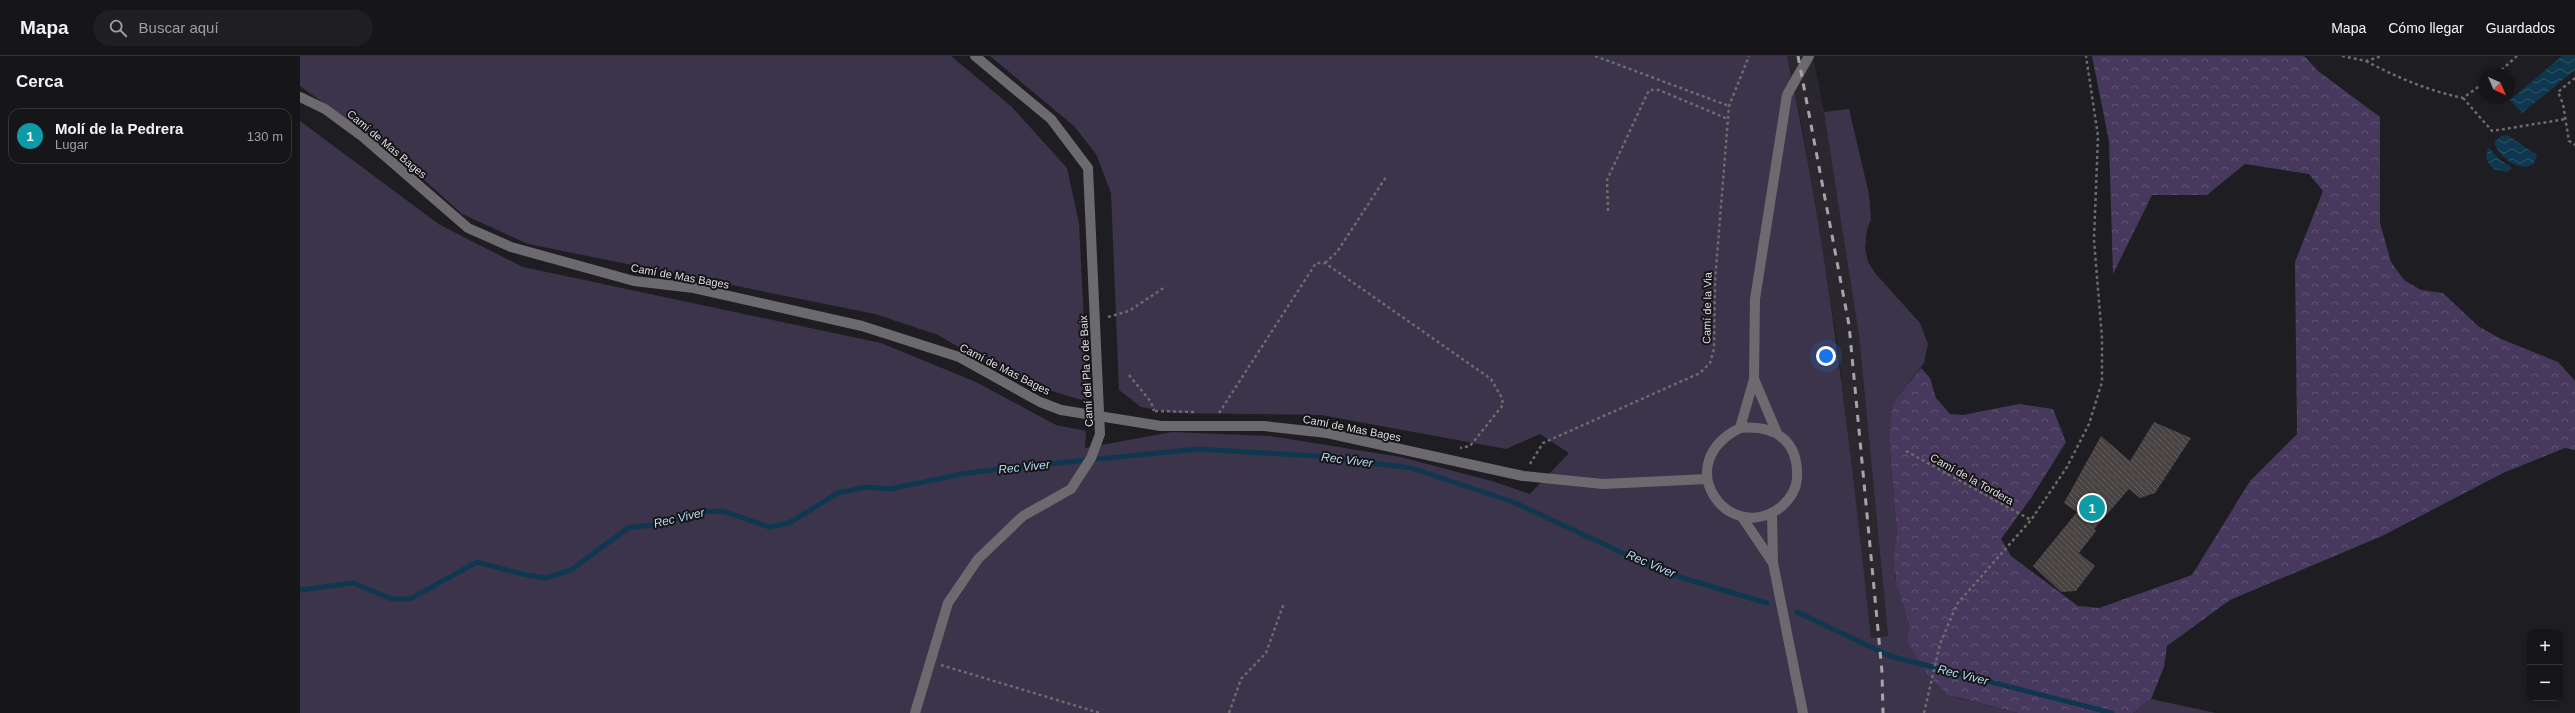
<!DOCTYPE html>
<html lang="es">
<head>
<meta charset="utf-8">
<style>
	body { margin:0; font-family:Helvetica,sans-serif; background:#1f1f22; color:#f1f3f6 }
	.controls { position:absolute; right:12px; bottom:12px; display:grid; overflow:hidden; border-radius:8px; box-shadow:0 2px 6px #0003 }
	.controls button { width:36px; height:36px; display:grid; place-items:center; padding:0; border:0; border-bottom:1px solid #353538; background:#161619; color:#f1f3f6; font:20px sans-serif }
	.compass { position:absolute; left:2179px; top:12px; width:36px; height:36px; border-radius:50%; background:#161619; box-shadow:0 2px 6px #0003; rotate:136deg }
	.you { position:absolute; left:1526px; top:300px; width:14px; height:14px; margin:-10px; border:3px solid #fff; border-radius:50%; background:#1a73e8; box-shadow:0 0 0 6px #1a73e833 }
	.badge { display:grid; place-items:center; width:26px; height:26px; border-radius:50%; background:#6bc3f2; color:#fff; font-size:13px; font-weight:700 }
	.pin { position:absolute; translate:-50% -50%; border:2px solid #fff; box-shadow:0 1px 4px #0006 }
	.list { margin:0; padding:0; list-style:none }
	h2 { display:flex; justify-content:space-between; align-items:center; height:52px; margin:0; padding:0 16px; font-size:17px }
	h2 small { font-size:13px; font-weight:400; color:#9e9fa2 }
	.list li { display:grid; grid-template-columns:26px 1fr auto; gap:12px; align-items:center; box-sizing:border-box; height:56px; margin:0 8px 8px; padding:0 8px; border:1px solid #353538; border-radius:12px }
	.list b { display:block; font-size:15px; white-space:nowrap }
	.list p { margin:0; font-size:13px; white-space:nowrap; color:#9e9fa2 }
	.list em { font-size:13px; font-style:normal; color:#9e9fa2 }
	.icon { flex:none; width:22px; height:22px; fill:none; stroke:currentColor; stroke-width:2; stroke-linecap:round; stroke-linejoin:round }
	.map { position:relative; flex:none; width:2275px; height:657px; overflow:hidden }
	header { display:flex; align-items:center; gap:24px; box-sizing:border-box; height:56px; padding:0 20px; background:#161619; border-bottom:1px solid #353538 }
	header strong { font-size:19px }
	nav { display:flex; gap:22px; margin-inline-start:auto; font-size:14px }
	.search { width:280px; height:36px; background:#1f1f22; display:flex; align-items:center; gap:10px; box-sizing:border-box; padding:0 14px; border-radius:22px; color:#9e9fa2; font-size:15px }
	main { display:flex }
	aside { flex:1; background:#161619 }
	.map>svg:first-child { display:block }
	.built { fill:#2a272f }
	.green { fill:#3c344a }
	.forest { fill:url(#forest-crowns) }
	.water { fill:url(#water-waves) }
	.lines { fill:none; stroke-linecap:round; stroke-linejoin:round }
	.stream { stroke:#0f3850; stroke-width:5 }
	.building { fill:url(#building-back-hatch) }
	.path { stroke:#6c6b6e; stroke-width:2.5; stroke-dasharray:3 3; stroke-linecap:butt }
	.minor { stroke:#6c6a6f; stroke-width:10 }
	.tertiary { stroke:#6c6a6f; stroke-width:10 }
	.rail { stroke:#a5a4a7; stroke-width:3; stroke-dasharray:7 7; stroke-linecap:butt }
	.labels { text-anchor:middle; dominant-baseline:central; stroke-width:4; stroke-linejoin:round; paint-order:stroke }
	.street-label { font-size:11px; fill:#dedee0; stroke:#151417 }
	.water-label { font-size:12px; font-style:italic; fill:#b6dcf7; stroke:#151417 }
</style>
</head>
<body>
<header>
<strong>Mapa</strong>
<div class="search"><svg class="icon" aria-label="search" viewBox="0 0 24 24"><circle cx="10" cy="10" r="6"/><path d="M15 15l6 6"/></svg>Buscar aquí</div>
<nav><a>Mapa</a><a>Cómo llegar</a><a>Guardados</a></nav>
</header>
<main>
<aside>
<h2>Cerca<small></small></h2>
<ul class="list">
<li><span class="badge" style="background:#0f9aa8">1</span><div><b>Molí de la Pedrera</b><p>Lugar</p></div><em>130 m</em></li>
</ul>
</aside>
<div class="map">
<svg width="2275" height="657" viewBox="0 0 2275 657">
	<defs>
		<pattern id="forest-crowns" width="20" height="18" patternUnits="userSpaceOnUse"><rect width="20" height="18" fill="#47395d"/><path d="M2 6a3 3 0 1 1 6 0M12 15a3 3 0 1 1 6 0" fill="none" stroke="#615574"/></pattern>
		<pattern id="water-waves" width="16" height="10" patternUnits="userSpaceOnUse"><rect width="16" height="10" fill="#0f3850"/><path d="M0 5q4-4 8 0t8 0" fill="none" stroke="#325469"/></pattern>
		<pattern id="building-back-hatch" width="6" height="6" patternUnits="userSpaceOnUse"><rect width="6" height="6" fill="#484342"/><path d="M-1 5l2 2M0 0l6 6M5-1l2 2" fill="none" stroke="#625e5d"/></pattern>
	</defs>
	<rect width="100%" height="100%" fill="#1e1d21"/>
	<polygon class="built" points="1487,0 1513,0 1533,101 1559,279 1588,580 1571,583 1537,285 1502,71"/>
	<g class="green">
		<polygon points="0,0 651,0 712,51 767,112 779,167 788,346 713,323 638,279 575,258 228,188 162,158 101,103 0,30"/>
		<path d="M690,0h797c41,192 63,387 84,582l17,-2 -29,-301 -35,-223 25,-3 20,85 2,25 -4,11 -2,18 3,14 7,11 45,50 8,21 -4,19 -25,32 -10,44 8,95 -2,43 14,47 -2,18 47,55 64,16h-1718v-592l140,104 83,42 358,76 95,39 80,43 30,6 -1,17 87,-16 98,4 131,21 94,25 35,12 39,-41 -29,-19 -34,15 -185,-34 -147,-2 -33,-6 -22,-17 -8,-197 -15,-39 -22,-28z"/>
		<polygon points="1851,643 1916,657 1833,657"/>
	</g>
	<polygon class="forest" points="1792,0 2004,0 2018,15 2080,61 2080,167 2091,206 2104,224 2121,234 2143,237 2178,270 2201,283 2258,306 2275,325 2275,394 2265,392 2203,417 2082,480 1930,544 1867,590 1864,611 1851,643 1833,657 1718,657 1648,639 1628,619 1607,586 1609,568 1596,526 1594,502 1597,478 1589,383 1593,350 1599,339 1621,312 1630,322 1636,342 1650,358 1663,359 1719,348 1753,353 1766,386 1731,442 1701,483 1711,500 1778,550 1799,552 1892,519 1950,425 1997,378 1995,206 2023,135 2009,118 1945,108 1907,139 1852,139 1813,218 1809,85"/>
	<g class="water">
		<polygon points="2262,0 2275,0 2275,14 2222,57 2210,44"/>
		<path d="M2207,79l30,20c-5,26 -39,4 -43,-13l7,-6z"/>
		<polygon points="2188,91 2200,104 2212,112 2206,116 2193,113 2186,103"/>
	</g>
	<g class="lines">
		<g class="stream">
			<polyline points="0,534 53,527 92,543 110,543 177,506 222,518 246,522 271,514 328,472 358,468 397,456 423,455 469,471 489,467 538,437 567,431 590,433 661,418 699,413 898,393 1016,400 1111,412 1213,446 1366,517 1467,547"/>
			<polyline points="1497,556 1590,600 1812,657"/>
		</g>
	</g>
	<polygon class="building" points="1854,366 1891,382 1855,437 1840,442 1829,433 1794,473 1796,475 1779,497 1795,510 1776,535 1761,536 1733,510 1777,456 1764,447 1801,380 1830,405"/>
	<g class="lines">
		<g class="path">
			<polyline points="1295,0 1429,50"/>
			<polyline points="2042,0 2066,5 2082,0"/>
			<path d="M2066,5c30,16 63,30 97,37l22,-16"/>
			<polyline points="2197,18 2217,0"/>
			<polyline points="2275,22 2258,36 2263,48 2269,85 2275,89"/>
			<polyline points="2163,42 2192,75 2266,63"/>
			<polyline points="1308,155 1307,124 1349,34 1359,34 1428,63"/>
			<polyline points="1025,207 1037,196 1086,121"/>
			<polyline points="808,261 829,255 865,231"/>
			<polyline points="829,319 851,346 854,355"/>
			<polyline points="855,355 896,356"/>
			<polyline points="919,357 1016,207 1025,207 1191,323 1202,342 1203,349 1170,390 1160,392"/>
			<polyline points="1606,395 1731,464"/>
			<polyline points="1230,408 1243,387 1400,317 1410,307 1414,293 1415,225 1429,50 1449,0"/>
			<polyline points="641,609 800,657"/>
			<polyline points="929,657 941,623 966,597 984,547"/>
			<polyline points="1624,657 1640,588 1657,548 1731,464 1767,411 1789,368 1802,326 1802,282 1794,184 1798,80 1786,0"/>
		</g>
		<g class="minor">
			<polyline points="0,41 25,53 63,81 168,172 211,191 334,225 394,232 562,270 659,301 740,346 761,354 861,370 964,370 1027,377 1223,420 1303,428 1407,423"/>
			<polyline points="615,657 648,547 678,503 723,460 771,433 791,402 800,378 788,112 751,63 675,0"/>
		</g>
		<g class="tertiary">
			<polyline points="1454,323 1477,377"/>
			<path d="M1440,372c35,-3 59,12 57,51 -1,11 -8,21 -16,28 -52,40 -113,-43 -41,-79l14,-49 1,-80 32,-204 22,-39"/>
			<polyline points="1472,457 1473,507 1503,657"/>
			<polyline points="1442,461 1473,507"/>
		</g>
		<polyline class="rail" points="1498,0 1549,269 1582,616 1583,657"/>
	</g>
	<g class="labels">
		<g class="street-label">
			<text transform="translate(87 88) rotate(40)">Camí de Mas Bages</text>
			<text transform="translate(380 220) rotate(10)">Camí de Mas Bages</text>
			<text transform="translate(1407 252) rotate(-89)">Camí de la Via</text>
			<text transform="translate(705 313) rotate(27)">Camí de Mas Bages</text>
			<text transform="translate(786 315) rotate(-93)">Camí del Pla o de Baix</text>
			<text transform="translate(1052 372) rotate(11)">Camí de Mas Bages</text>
			<text transform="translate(1672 423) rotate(29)">Camí de la Tordera</text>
		</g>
		<g class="water-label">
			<text transform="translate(1047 404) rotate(7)">Rec Viver</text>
			<text transform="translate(724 411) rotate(-6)">Rec Viver</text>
			<text transform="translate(379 462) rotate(-13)">Rec Viver</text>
			<text transform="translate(1351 508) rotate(23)">Rec Viver</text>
			<text transform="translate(1663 619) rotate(14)">Rec Viver</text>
		</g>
	</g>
</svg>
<div class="controls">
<button>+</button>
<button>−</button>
</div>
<svg class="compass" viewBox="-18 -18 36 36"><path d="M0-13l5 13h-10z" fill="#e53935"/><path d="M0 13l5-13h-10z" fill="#9e9fa2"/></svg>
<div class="you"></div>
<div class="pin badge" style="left:1792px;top:452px;background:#0f9aa8">1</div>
</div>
</main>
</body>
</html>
